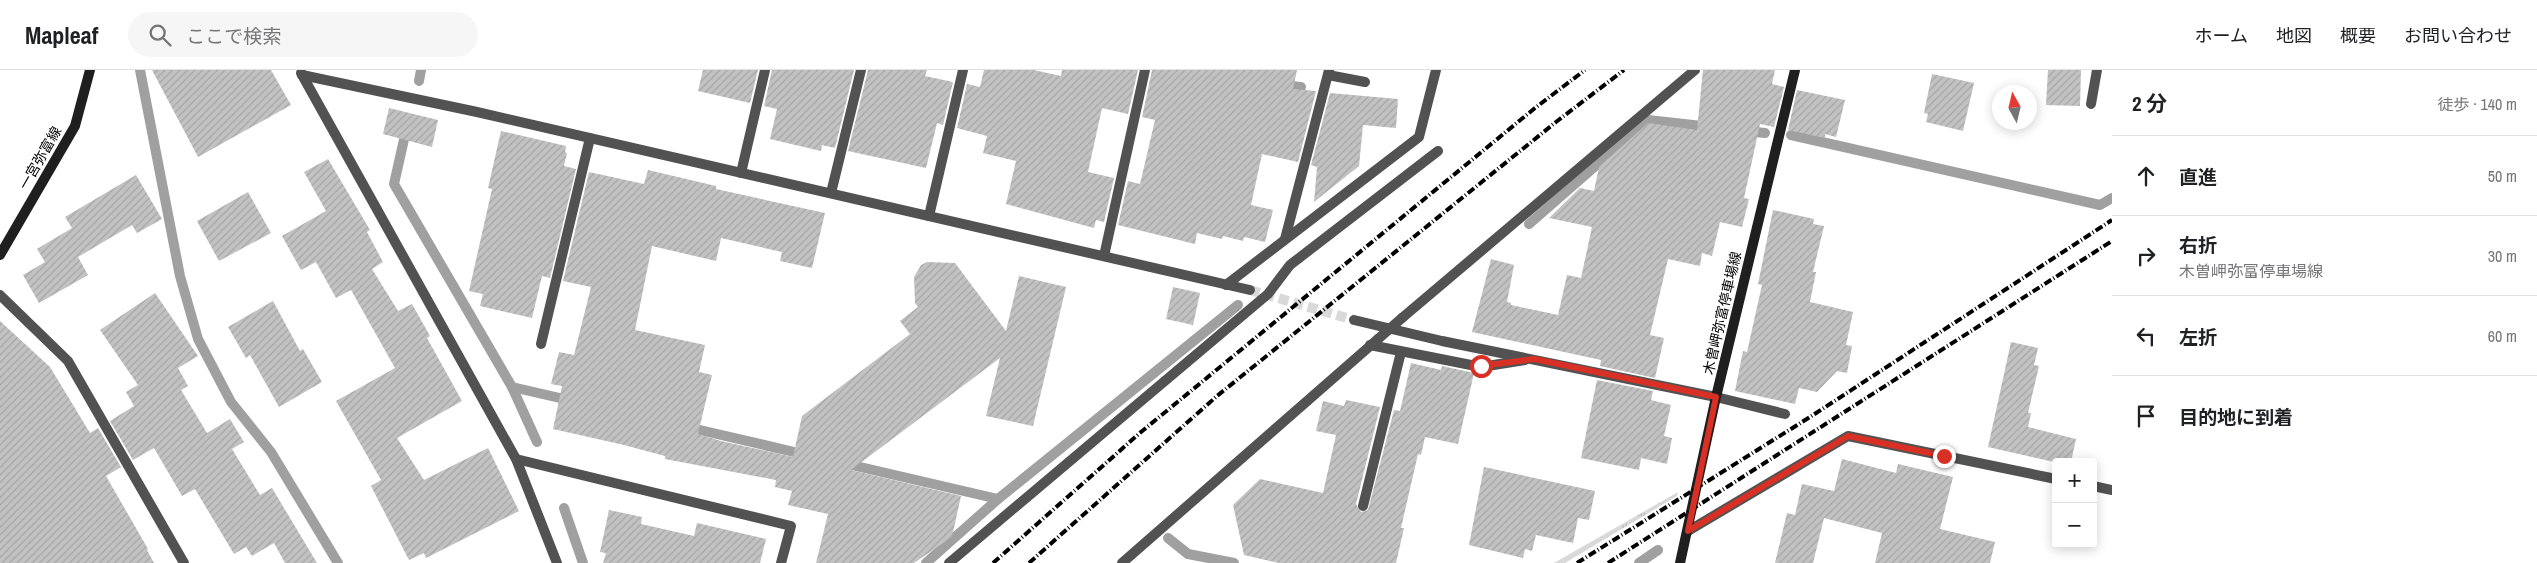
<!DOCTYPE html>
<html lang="ja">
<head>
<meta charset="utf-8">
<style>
	body { margin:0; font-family:"Archivo Narrow","Noto Sans JP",sans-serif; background:#f6f6f6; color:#202124 }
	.controls { position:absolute; right:15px; bottom:15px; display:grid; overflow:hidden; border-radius:5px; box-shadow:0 2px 12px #0003 }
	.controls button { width:45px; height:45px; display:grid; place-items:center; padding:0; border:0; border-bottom:1px solid #e0e0e0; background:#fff; color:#202124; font:25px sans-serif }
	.compass { position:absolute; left:1992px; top:15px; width:45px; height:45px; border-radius:50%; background:#fff; box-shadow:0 2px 12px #0003; rotate:352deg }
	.stop { position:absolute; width:15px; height:15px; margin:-11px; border:4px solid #d93025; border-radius:50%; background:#fff }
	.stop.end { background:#d93025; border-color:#fff; box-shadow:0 1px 5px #0008 }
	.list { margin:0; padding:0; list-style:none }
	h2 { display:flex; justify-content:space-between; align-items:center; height:65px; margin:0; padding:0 20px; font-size:21px }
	h2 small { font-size:16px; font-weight:400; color:#757577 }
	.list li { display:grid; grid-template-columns:32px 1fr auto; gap:15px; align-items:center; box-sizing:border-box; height:80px; padding:0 20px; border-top:1px solid #e0e0e0 }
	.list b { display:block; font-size:19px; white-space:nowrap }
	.list p { margin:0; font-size:16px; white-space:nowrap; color:#757577 }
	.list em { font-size:16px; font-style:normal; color:#757577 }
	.icon { flex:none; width:28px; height:28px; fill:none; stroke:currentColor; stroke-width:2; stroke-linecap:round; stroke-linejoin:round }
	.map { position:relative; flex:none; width:2112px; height:493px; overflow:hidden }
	header { display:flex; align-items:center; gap:30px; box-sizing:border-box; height:70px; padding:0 25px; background:#fff; border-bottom:1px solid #e0e0e0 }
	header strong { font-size:24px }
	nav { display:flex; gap:28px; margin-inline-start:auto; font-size:18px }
	.search { width:350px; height:45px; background:#f6f6f6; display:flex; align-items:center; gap:12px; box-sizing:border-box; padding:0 18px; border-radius:28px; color:#757577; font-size:19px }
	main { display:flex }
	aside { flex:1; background:#fff }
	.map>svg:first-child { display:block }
	.grass { fill:url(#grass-tufts) }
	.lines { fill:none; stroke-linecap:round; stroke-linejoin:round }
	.stream { stroke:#a0a0a0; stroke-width:10 }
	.building { fill:url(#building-hatch) }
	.minor-tunnel { stroke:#d9d9d9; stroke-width:10; stroke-dasharray:10 5; stroke-linecap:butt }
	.service { stroke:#525252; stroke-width:10 }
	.minor { stroke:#525252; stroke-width:10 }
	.secondary { stroke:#1f1f1f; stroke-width:10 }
	.rail { stroke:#000; stroke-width:4; stroke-dasharray:8 2.5 1 2.5; stroke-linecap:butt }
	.minor-bridge { stroke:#525252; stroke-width:10 }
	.route { stroke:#d93025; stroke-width:6 }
	.labels { text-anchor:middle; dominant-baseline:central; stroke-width:4; stroke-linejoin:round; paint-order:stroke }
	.street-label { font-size:14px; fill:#000; stroke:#fff }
</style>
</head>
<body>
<header>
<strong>Mapleaf</strong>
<div class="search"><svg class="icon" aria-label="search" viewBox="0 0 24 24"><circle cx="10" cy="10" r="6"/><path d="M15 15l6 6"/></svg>ここで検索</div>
<nav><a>ホーム</a><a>地図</a><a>概要</a><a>お問い合わせ</a></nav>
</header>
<main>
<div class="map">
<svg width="2112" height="493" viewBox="0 0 2112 493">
	<defs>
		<pattern id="grass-tufts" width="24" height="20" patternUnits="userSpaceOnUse" patternTransform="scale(1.25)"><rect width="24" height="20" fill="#d9d9d9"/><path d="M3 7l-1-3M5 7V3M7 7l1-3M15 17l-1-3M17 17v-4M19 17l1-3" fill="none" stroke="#b8b8b8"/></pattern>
		<pattern id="building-hatch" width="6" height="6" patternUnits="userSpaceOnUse" patternTransform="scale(1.25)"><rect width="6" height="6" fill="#c2c2c2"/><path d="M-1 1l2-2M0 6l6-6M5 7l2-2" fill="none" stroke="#a5a5a5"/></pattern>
	</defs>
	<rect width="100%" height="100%" fill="#fff"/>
	<polygon class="grass" points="1678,422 1677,426 1565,493 1554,493"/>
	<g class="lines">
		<g class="stream">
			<polyline points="140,0 180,206 198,269 231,332 271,382 338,493"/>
			<polyline points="419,11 421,0"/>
			<polyline points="1280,15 1301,17"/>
			<polyline points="407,56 394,114 512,317 537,372"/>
			<polyline points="1746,61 1765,63"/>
			<polyline points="1791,65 2100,135 2112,128"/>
			<polyline points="1529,154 1648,50 1711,57"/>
			<polyline points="512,317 573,331"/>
			<polyline points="687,357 807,385"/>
			<polyline points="843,393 998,429"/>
			<polyline points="564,438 583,493"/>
			<polyline points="1168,468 1188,484 1234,493"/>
			<polyline points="926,493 998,429 1238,235"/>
			<polyline points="1639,493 1658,480"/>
		</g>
	</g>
	<g class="building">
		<polygon points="152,0 271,0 291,35 198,87"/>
		<polygon points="703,0 758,0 750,33 698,21"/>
		<polygon points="772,0 854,0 835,78 822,75 821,81 770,69 777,39 764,36"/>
		<polygon points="868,0 927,0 925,6 953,12 943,55 937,53 926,98 848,81"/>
		<polygon points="984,0 1034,0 1061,6 1062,0 1138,0 1128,44 1102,38 1088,102 1114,108 1104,152 1096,150 1094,158 1006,134 1016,91 983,83 987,66 957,58 967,14 980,17"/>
		<polygon points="1152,0 1297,0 1293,19 1316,21 1298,92 1262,84 1251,135 1273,140 1265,172 1244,167 1243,171 1223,166 1222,169 1197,163 1195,174 1118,155 1128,111 1140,114 1155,50 1142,47"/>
		<polygon points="1703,0 1775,0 1772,14 1784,17 1774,57 1760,54 1744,128 1749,129 1742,157 1720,152 1712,186 1702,183 1700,196 1668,189 1650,265 1664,268 1655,308 1600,296 1601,290 1472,262 1491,189 1514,195 1507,232 1511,233 1511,235 1558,245 1567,205 1581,208 1592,157 1549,148 1580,118 1594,121 1599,97 1648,53 1697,60"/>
		<polygon points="2048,0 2081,0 2080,36 2046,35"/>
		<polygon points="1932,4 1974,13 1963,61 1926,52 1928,44 1924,43"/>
		<polygon points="1797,20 1845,30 1836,67 1825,64 1825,68 1788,60"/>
		<polygon points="1330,23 1398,29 1396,58 1363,55 1359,96 1314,132 1317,97 1311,95"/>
		<polygon points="389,38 438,50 432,77 383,64"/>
		<polygon points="501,61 566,76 565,82 567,83 564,96 576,99 550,208 542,206 532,248 480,236 483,224 469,221 492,119 488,118"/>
		<polygon points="328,89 370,160 367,162 383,192 372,199 398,241 412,234 430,266 427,268 462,331 397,368 424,410 488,378 519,441 426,488 424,483 409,490 371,416 381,410 336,331 395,298 351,220 336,228 316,192 301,200 282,166 326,141 304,102"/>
		<polygon points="648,100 716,116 716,119 825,143 812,198 780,191 782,182 721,168 716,191 652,176 635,260 705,275 699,302 712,305 698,364 721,371 793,387 802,346 910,264 900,251 918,237 915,233 914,207 921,195 927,192 955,193 1006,261 1019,206 1066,217 1033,356 986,346 1000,288 851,400 961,426 952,467 914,493 816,493 828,444 788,435 792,421 775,417 776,410 665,389 665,386 624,375 553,359 562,316 551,314 559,282 574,285 591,217 563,211 589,102 644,114"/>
		<polygon points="136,105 162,149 137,163 132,155 78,187 88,205 39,233 23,205 45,192 37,179 72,158 65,147"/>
		<polygon points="248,122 271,163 219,191 197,151"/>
		<polygon points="1773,140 1814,149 1813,154 1824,156 1813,202 1816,202 1810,232 1853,242 1846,275 1852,276 1847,303 1837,301 1817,322 1799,318 1795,334 1735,321 1743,281 1747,282 1762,215 1758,214"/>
		<polygon points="1173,217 1200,223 1193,255 1166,249"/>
		<polygon points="155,223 198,286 178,298 188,316 181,320 207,363 230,349 244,372 232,379 260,425 272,418 317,493 285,493 274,473 252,486 246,477 234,484 195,419 182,426 154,378 133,390 110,351 134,336 126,322 138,315 100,260"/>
		<polygon points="273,231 300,281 303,279 322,312 279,337 250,285 246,288 228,257"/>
		<polygon points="0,251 50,297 90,363 98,358 121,397 106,406 148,479 147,480 154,493 0,493"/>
		<polygon points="2011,272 2038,278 2034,295 2039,296 2028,343 2031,343 2028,357 2076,369 2071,392 2054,392 1988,377"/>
		<polygon points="1411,293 1441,300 1442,296 1474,303 1458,374 1425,367 1421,385 1418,384 1401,458 1404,458 1396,493 1279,493 1244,485 1233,435 1260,409 1323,423 1336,365 1316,361 1323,331 1344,336 1346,330 1380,337 1356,434 1361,442 1368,440 1394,340 1400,341"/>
		<polygon points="1597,310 1653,321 1651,330 1671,335 1664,366 1672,368 1667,394 1641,388 1639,400 1581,388"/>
		<polygon points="1842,389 1896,403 1898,394 1953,407 1940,459 1995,472 1990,493 1875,493 1882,463 1824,448 1813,493 1775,493 1787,443 1795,445 1802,414 1834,421"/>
		<polygon points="1484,397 1595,421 1589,450 1578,448 1573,473 1536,465 1532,481 1525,479 1523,488 1469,475"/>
		<polygon points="609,440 642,447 641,454 694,466 697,453 766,469 760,493 603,493 606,483 600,482"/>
	</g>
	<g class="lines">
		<polyline class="minor-tunnel" points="1250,220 1354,250"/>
		<g class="service">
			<polyline points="1328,5 1365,12"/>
			<polyline points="2091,34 2097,0"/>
			<polyline points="741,103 765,0"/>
			<polyline points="831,123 861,0"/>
			<polyline points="929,146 963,0"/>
			<polyline points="1285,169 1329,0"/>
			<polyline points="1104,186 1145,0"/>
			<polyline points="1226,215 1419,67 1436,0"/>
			<polyline points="541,274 590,68"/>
			<polyline points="1716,327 1785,344"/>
			<polyline points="516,389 791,456 781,493"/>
			<polyline points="1363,436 1401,282"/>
		</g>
		<g class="minor">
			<polyline points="301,3 516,389 557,493"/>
			<polyline points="302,5 477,42 1250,220"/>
			<polyline points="0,225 68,291 184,493"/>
			<polyline points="1402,248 1695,0"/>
			<polyline points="1354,250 1442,271 1716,327"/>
			<polyline points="1370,275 1481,297 1525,290"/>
			<polyline points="2093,416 2112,420"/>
			<polyline points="1688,461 1848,366 2056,409"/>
			<polyline points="949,493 1268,224 1290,195 1438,81"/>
			<polyline points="1122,493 1378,269"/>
		</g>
		<g class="secondary">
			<polyline points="0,185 75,56 90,0"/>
			<polyline points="1680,493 1716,327 1795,0"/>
		</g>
		<g class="rail">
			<polyline points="993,493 1141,362 1535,38 1585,0"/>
			<polyline points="1029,493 1217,326 1556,52 1624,0"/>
			<polyline points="1577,493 1810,347 2112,150"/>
			<polyline points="1608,493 2112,171"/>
		</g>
		<polyline class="minor-bridge" points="1378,269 1402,248"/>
	</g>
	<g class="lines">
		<polyline class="route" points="1481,296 1534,289 1716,327 1688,461 1848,366 1944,386"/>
	</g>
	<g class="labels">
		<g class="street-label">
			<text transform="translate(40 88) rotate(-60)">一宮弥富線</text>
			<text transform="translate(1722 243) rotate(-77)">木曽岬弥富停車場線</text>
		</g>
	</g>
</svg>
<div class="controls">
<button>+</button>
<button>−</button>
</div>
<svg class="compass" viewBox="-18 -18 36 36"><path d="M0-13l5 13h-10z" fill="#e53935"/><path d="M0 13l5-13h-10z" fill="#757577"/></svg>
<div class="stop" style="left:1481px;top:296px"></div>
<div class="stop end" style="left:1944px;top:386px"></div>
</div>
<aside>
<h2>2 分<small>徒歩 · 140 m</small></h2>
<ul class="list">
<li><svg class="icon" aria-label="ahead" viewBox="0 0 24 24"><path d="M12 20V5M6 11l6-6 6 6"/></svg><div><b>直進</b></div><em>50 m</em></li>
<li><svg class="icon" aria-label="right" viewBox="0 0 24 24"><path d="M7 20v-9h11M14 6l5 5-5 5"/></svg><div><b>右折</b><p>木曽岬弥富停車場線</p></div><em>30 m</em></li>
<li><svg class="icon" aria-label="left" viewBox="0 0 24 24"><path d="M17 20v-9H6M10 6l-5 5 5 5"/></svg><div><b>左折</b></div><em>60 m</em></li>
<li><svg class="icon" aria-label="arrive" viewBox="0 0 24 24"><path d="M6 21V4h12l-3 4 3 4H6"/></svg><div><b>目的地に到着</b></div></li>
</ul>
</aside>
</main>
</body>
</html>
